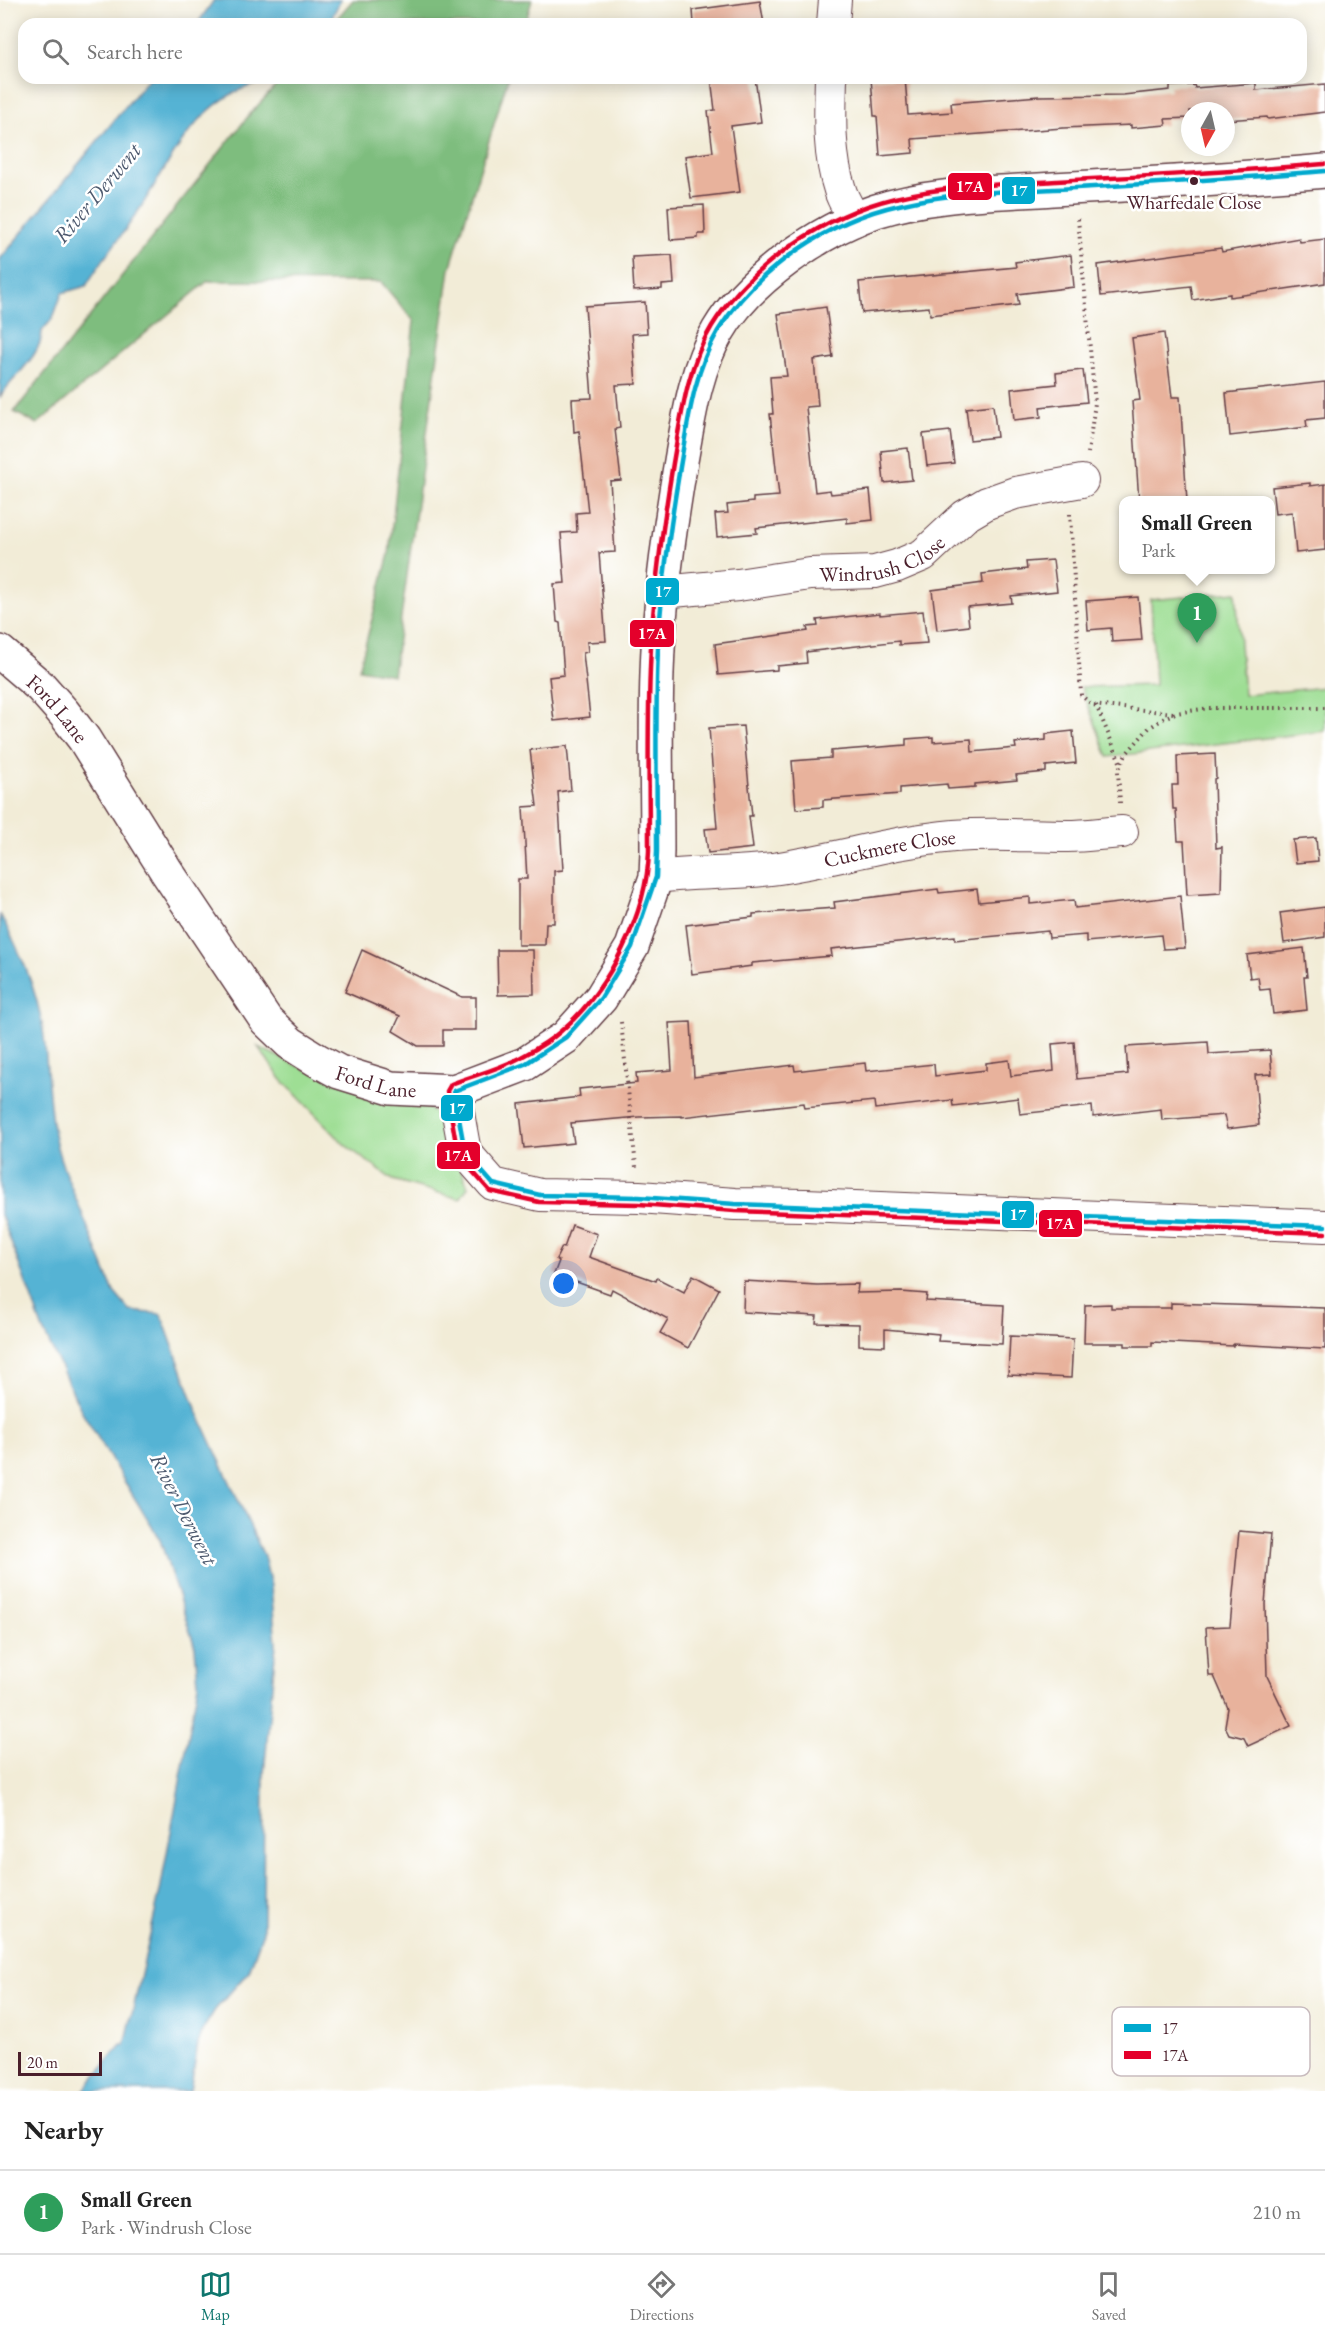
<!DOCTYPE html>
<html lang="en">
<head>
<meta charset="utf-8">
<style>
	body { margin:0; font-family:"EB Garamond",serif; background:#f2f2f2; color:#222 }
	.compass { position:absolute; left:1181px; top:102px; width:54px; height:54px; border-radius:50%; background:#fff; box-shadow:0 3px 15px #0003; rotate:188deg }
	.scale { position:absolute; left:18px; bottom:15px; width:84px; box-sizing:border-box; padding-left:6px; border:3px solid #4a1f2b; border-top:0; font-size:16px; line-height:21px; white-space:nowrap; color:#4a1f2b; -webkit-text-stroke:4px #fff; paint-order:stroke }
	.you { position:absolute; left:564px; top:1284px; width:21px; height:21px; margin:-15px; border:4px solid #fff; border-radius:50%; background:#1a73e8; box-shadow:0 0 0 9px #1a73e833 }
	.badge { display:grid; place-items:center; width:39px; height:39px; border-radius:50%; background:#0f766e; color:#fff; font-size:20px; font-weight:700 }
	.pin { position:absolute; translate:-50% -50px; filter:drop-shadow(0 2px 3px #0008) }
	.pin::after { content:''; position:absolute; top:32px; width:21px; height:18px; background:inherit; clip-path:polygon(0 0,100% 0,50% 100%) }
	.popup { position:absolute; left:1119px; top:496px; width:156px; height:78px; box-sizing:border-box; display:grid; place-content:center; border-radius:12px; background:#fff; filter:drop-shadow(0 2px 4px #0005); font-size:20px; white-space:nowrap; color:#767676 }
	.popup b { font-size:22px; color:#222 }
	.popup::after { content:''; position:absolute; left:50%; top:100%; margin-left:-12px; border:12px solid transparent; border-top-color:#fff }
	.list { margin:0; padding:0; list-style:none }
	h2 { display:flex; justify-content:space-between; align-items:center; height:78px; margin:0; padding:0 24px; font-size:26px }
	h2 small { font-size:20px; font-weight:400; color:#767676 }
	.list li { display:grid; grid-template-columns:39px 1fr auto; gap:18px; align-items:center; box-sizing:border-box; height:84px; padding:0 24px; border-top:2px solid #e0e0e0 }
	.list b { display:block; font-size:22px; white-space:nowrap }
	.list p { margin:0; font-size:20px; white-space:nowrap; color:#767676 }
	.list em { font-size:20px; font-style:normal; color:#767676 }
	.icon { flex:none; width:33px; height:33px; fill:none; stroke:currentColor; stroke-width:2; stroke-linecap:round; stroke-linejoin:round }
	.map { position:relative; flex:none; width:1325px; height:2091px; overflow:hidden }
	.search { position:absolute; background:#fff; box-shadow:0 3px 15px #0003; left:18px; right:18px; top:18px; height:66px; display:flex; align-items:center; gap:15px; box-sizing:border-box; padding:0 21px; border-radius:18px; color:#767676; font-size:22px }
	.sheet { height:162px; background:#fff }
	nav { display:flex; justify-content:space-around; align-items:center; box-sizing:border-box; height:84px; border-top:2px solid #e0e0e0; background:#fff; font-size:16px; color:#767676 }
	nav a { display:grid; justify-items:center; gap:3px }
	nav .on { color:#0f766e }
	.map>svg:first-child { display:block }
	.green { fill:#9ede94; stroke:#747e60; stroke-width:1.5 }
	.forest { fill:#7ebd7e; stroke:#646e54; stroke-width:1.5 }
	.water { fill:#55b3d4; stroke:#506980; stroke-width:1.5 }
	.building { fill:#e8b29c }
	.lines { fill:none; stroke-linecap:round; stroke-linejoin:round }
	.street-casing { stroke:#633e45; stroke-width:34 }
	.secondary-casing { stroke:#633e45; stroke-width:36 }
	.path { stroke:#633e45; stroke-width:4; stroke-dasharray:1.5 4.5; stroke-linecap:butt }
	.street { stroke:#fff; stroke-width:32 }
	.secondary { stroke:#fff; stroke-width:33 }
	.bus-1-casing { stroke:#fff; stroke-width:9 }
	.bus-2-casing { stroke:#fff; stroke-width:9 }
	.bus-1 { stroke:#00a9ce; stroke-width:4.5 }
	.bus-2 { stroke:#e4002b; stroke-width:4.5 }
	.bus-dot { fill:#4a1f2b; stroke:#fff; stroke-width:2 }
	.labels { text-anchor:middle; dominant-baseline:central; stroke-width:5; stroke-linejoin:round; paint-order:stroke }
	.bus-label { font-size:20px; fill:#4a1f2b; stroke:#fff }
	.street-label { font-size:21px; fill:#4a1f2b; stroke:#fff }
	.water-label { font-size:22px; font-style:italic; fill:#4e5a6f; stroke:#fff }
	.key { fill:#fff; stroke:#c9bcbf; stroke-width:1.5 }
	.key-label { font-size:16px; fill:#4a1f2b }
	.line-badge { stroke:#fff; stroke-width:2 }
	.badge-label { font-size:16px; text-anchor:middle; font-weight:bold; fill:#fff }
</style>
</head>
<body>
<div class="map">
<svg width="1325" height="2091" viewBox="0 0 1325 2091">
	<rect width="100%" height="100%" fill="#fff"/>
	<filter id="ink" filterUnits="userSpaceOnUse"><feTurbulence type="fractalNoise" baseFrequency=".0167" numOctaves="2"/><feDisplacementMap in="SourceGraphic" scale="12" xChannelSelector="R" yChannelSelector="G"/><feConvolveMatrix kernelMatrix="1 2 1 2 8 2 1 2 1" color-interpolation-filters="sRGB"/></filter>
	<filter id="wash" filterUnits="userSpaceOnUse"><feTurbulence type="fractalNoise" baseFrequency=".008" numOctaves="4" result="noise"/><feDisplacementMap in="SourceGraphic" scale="24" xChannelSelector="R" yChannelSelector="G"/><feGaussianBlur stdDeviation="1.35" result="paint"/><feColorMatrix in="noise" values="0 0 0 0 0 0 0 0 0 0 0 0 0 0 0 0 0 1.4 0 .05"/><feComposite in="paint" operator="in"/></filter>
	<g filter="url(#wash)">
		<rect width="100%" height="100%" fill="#f2ecd7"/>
		<g class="green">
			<polygon points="1236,592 1244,695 1325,687 1325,731 1108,757 1081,687 1155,685 1151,600"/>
			<polygon points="258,1047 307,1070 419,1101 441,1118 468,1187 460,1199 393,1180 345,1145 281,1079"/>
		</g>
		<g class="forest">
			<polygon points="353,0 532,0 525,24 332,24"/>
			<polygon points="283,78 508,78 450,269 393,675 359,669 389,554 414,321 381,282 208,281 37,424 14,412 250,114"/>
		</g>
		<g class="water">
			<polygon points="214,0 341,0 328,24 197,24"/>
			<path d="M149,78h128c-11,4 -24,7 -35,11 -52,23 -74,77 -103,121 -17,26 -37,49 -53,76l-24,7 -9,25 -11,13c0,25 -29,45 -42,66v-138z"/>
			<path d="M0,914c20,37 36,73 43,115 7,49 3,93 21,140l50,123 16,19 31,3 36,97 67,145 7,30 5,58 -12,130 -1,158 -14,39 -34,39 -12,19 -5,15 -8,47h-107l38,-46h4l35,-154 38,-207 -3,-37 -35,-107 -79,-130 -38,-80 -43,-118z"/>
		</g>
		<g id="blocks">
			<g class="building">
				<polygon points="760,1 764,24 694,24 693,10"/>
				<polygon points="711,78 755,78 761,122 731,126 740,192 691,198 685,156 713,152 708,111 715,110"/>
				<polygon points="871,78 905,78 908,115 952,112 951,103 1039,96 1123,95 1170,90 1170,86 1194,85 1195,88 1256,83 1256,90 1325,84 1325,112 1268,119 1267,117 1226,120 1226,111 1190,111 1190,118 1165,119 1166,125 1131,128 1131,125 1063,128 912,139 913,153 880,156 877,116 874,116"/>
				<polygon points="704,205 705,234 698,234 698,238 670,240 668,207"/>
				<polygon points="1299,238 1300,242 1325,239 1325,283 1230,297 1230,294 1193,300 1191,286 1101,296 1098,265 1221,248 1222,252"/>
				<polygon points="672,255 674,284 662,285 662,289 634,291 632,257"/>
				<polygon points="1071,255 1074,287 1017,294 1019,305 930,315 929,307 862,313 859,282 1016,267 1015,262"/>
				<polygon points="645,302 647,333 632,334 636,384 616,385 620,428 615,429 621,480 610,481 615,552 599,553 606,641 587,642 588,652 583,653 590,717 554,721 549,677 564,675 560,623 557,622 554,584 565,583 561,533 577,532 576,513 588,512 579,431 574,432 572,399 592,398 585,306"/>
				<polygon points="826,307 833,357 814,360 818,406 806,407 815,492 830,490 831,494 870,490 873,520 847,523 847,518 756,528 757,533 717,537 715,514 728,513 727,505 753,502 753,498 779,496 770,414 773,414 770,377 787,376 778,314"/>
				<polygon points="1164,333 1172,397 1180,397 1187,501 1139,501 1132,401 1140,400 1132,338"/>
				<polygon points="1083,370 1087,402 1040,407 1041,417 1014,420 1011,389 1057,384 1056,373"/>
				<polygon points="1325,382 1325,418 1306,420 1307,427 1230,436 1226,393"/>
				<polygon points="993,405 997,437 970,440 966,408"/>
				<polygon points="950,431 954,463 927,466 923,434"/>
				<polygon points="908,448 912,480 884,483 881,451"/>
				<polygon points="1310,483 1310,486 1325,484 1325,550 1296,553 1292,512 1275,514 1272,487"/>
				<polygon points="1053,560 1057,591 1011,596 1012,603 967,607 969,626 937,630 932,590 983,583 982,574 1027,569 1026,562"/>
				<polygon points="1138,597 1142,640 1112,642 1111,628 1088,630 1086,601"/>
				<polygon points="923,611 927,643 899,645 899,641 806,652 807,663 777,666 777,670 718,675 715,644 808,631 807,627 818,626 817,620 880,613 880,615"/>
				<polygon points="743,726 752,816 749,816 753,848 708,853 705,829 717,828 709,728"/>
				<polygon points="1073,731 1076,763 1046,766 1046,772 1016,775 1017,780 975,784 975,787 948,789 947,784 900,788 900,794 823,800 823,807 796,809 792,761 831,758 831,751 906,745 906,739 933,737 933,742 971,739 972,752 1016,748 1015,743 1046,740 1046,734"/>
				<polygon points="567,746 571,790 558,792 563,870 554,871 554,923 546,923 545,945 518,945 518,879 527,879 523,807 537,806 530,750"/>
				<polygon points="1215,754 1216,778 1214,779 1216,848 1222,847 1221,893 1187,895 1184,841 1178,841 1176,809 1173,809 1172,785 1178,785 1177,756"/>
				<polygon points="1316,838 1318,861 1296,863 1293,840"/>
				<polygon points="938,889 939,893 977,889 979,902 1030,897 1030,904 1074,900 1075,908 1180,896 1185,948 1163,949 1161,935 1086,942 1086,935 1049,938 1048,931 955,940 955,936 831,949 832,956 752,963 752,966 692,974 686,925 753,917 753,914 835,908 834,902"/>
				<polygon points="1325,907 1325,937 1284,943 1280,913"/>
				<polygon points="1304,948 1307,977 1304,977 1307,1010 1273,1014 1270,989 1260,990 1258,977 1250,978 1247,955"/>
				<polygon points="362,950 462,997 476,997 476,1030 443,1030 443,1046 418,1046 393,1031 400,1016 345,992"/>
				<polygon points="497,950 533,950 534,994 498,995"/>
				<polygon points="691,1022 694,1077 794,1065 795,1071 865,1063 866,1071 934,1064 935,1076 986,1070 986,1063 1009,1060 1011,1076 1054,1071 1052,1044 1074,1042 1077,1079 1128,1074 1126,1047 1208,1042 1209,1054 1270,1050 1272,1074 1255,1075 1259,1125 1227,1129 1224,1115 1162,1120 1161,1109 1093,1117 1092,1106 1020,1114 1018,1098 953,1106 952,1100 875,1109 874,1101 805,1108 804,1103 682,1117 682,1116 639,1117 571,1123 574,1143 524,1148 519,1104 580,1097 579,1089 637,1083 636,1073 672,1070 669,1023"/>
				<polygon points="572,1225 597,1234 589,1257 656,1281 657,1278 684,1292 693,1275 719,1289 688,1348 660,1333 668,1319 612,1289 610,1294 554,1274 559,1261 556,1259 562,1247 564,1248"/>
				<polygon points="744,1281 817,1285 858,1284 857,1293 901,1292 927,1294 926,1301 1004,1305 1002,1344 938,1341 939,1334 885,1329 885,1346 859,1345 859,1324 816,1323 817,1316 743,1312"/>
				<polygon points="1171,1303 1325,1308 1325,1349 1233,1344 1233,1346 1152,1342 1152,1346 1125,1346 1125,1343 1084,1343 1085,1305 1111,1304 1111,1308 1171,1308"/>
				<polygon points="1010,1336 1073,1339 1071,1378 1008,1375"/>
				<polygon points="1239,1531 1271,1534 1265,1604 1267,1676 1291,1726 1248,1746 1244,1738 1229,1734 1225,1726 1228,1708 1214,1676 1209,1676 1206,1627 1230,1626"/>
			</g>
		</g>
	</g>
	<g filter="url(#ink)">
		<use href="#blocks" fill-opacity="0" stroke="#633e45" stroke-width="1.5"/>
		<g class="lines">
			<g class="street-casing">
				<g id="street">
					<polyline points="833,24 835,0"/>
					<path d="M831,78c-1,37 -3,76 9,112 3,11 10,20 15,30"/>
					<path id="s1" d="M662,592l76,-7 72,-11 65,-2 22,-6 26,-11 42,-39 22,-13 28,-10 67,-12"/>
					<path id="s2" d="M656,877c41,-5 82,-3 123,-9 58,-9 116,-27 175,-32 38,-3 76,0 114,0 18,0 36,-3 54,-4"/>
					<polyline points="454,1091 465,1152 493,1184 540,1195 639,1197 735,1204 805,1205 1325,1226"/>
				</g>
			</g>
			<g class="secondary-casing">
				<g id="secondary">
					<path id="s3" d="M0,652l41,35 23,26 20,26 83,133 99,148 24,23 27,17 22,12 52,16 63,3 71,-27 41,-27 35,-39 31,-51 24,-70 1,-26c0,-59 -2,-119 0,-178 2,-71 12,-142 24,-212 8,-44 14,-91 37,-130 30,-52 103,-101 158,-120 55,-18 120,-18 177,-22 91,-5 181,-10 272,-18"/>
				</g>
			</g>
			<g class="path">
				<polyline points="1078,219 1095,403 1088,453"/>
				<polyline points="1070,514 1081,695 1092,705 1174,713"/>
				<polyline points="1096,705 1121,764"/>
				<polyline points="1120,803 1118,771 1126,754 1149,728 1166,717 1176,713 1209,708 1325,708"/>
				<polyline points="621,1022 636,1167"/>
			</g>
			<use href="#street" class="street"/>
			<use href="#secondary" class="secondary"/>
			<g class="bus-1-casing">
				<path id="bus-1" d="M1325,171c-83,7 -166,12 -249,17 -58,3 -119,3 -177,17 -69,15 -143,64 -181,126 -24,40 -30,90 -38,136 -10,60 -19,121 -22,182 -3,67 -1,135 -1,202l-1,26 -24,70 -31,51 -35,39 -41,27 -71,27 11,61 28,32 47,11 99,2 96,7 590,22"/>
			</g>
			<g class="bus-2-casing">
				<path id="bus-2" d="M1324,164c-83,7 -167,12 -251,16 -59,4 -120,4 -178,18 -70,17 -144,66 -183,128 -25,40 -31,91 -39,137 -10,61 -19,122 -22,184 -4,68 -2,136 -2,204 -2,63 -40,139 -88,180 -11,10 -25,18 -38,25 -22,13 -49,19 -72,28l-4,7 11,64 32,36 49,11 100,2 96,7 590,22"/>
			</g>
			<use href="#bus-1" class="bus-1"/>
			<use href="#bus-2" class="bus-2"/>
		</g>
	</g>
	<circle class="bus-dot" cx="1194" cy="181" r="5"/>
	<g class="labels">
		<g class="bus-label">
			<text x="1194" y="202">Wharfedale Close</text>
		</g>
		<g class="street-label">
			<text stroke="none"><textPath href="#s1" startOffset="224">Windrush Close</textPath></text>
			<text stroke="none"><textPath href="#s3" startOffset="81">Ford Lane</textPath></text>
			<text stroke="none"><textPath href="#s2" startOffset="236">Cuckmere Close</textPath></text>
			<text stroke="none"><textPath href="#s3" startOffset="585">Ford Lane</textPath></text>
		</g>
		<g class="water-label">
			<text transform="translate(97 193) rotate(-50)">River Derwent</text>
			<text transform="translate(184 1509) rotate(63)">River Derwent</text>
		</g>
	</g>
	<rect x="1112" y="2007" width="198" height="69" rx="9" class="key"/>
	<rect x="1124" y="2024" width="27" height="8" fill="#00a9ce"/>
	<rect x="1124" y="2051" width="27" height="8" fill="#e4002b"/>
	<g class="key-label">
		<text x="1162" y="2034">17</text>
		<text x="1162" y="2061">17A</text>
	</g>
	<g class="line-badge">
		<rect x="947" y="172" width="46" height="29" rx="6" fill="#e4002b"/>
		<rect x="1001" y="176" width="35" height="29" rx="6" fill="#00a9ce"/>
		<rect x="645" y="577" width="35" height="29" rx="6" fill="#00a9ce"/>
		<rect x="629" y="619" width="46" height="29" rx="6" fill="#e4002b"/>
		<rect x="440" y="1094" width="34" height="28" rx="6" fill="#00a9ce"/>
		<rect x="436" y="1141" width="45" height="29" rx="6" fill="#e4002b"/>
		<rect x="1001" y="1200" width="34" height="29" rx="6" fill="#00a9ce"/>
		<rect x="1038" y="1209" width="45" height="29" rx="6" fill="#e4002b"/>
	</g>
	<g class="badge-label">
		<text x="970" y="192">17A</text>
		<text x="1019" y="196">17</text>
		<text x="663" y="597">17</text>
		<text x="652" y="639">17A</text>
		<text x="457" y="1114">17</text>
		<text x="458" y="1161">17A</text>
		<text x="1018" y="1220">17</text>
		<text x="1060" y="1229">17A</text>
	</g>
</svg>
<svg class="compass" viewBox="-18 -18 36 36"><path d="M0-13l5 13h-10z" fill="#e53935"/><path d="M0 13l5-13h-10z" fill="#767676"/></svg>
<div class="scale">20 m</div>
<div class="you"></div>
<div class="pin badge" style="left:1197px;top:643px;background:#2e9e5b">1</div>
<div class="popup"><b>Small Green</b>Park</div>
<div class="search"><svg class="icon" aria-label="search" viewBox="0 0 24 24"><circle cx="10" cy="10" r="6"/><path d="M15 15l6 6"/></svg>Search here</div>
</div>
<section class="sheet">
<h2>Nearby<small></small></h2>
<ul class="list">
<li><span class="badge" style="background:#2e9e5b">1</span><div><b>Small Green</b><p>Park · Windrush Close</p></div><em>210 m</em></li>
</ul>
</section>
<nav>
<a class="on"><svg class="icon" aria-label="map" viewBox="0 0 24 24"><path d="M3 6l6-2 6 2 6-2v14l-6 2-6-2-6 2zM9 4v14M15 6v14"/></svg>Map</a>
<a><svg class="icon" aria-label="directions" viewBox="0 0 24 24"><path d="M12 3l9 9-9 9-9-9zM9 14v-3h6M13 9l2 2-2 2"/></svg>Directions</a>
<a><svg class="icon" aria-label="saved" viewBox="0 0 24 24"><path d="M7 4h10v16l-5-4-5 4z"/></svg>Saved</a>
</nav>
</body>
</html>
